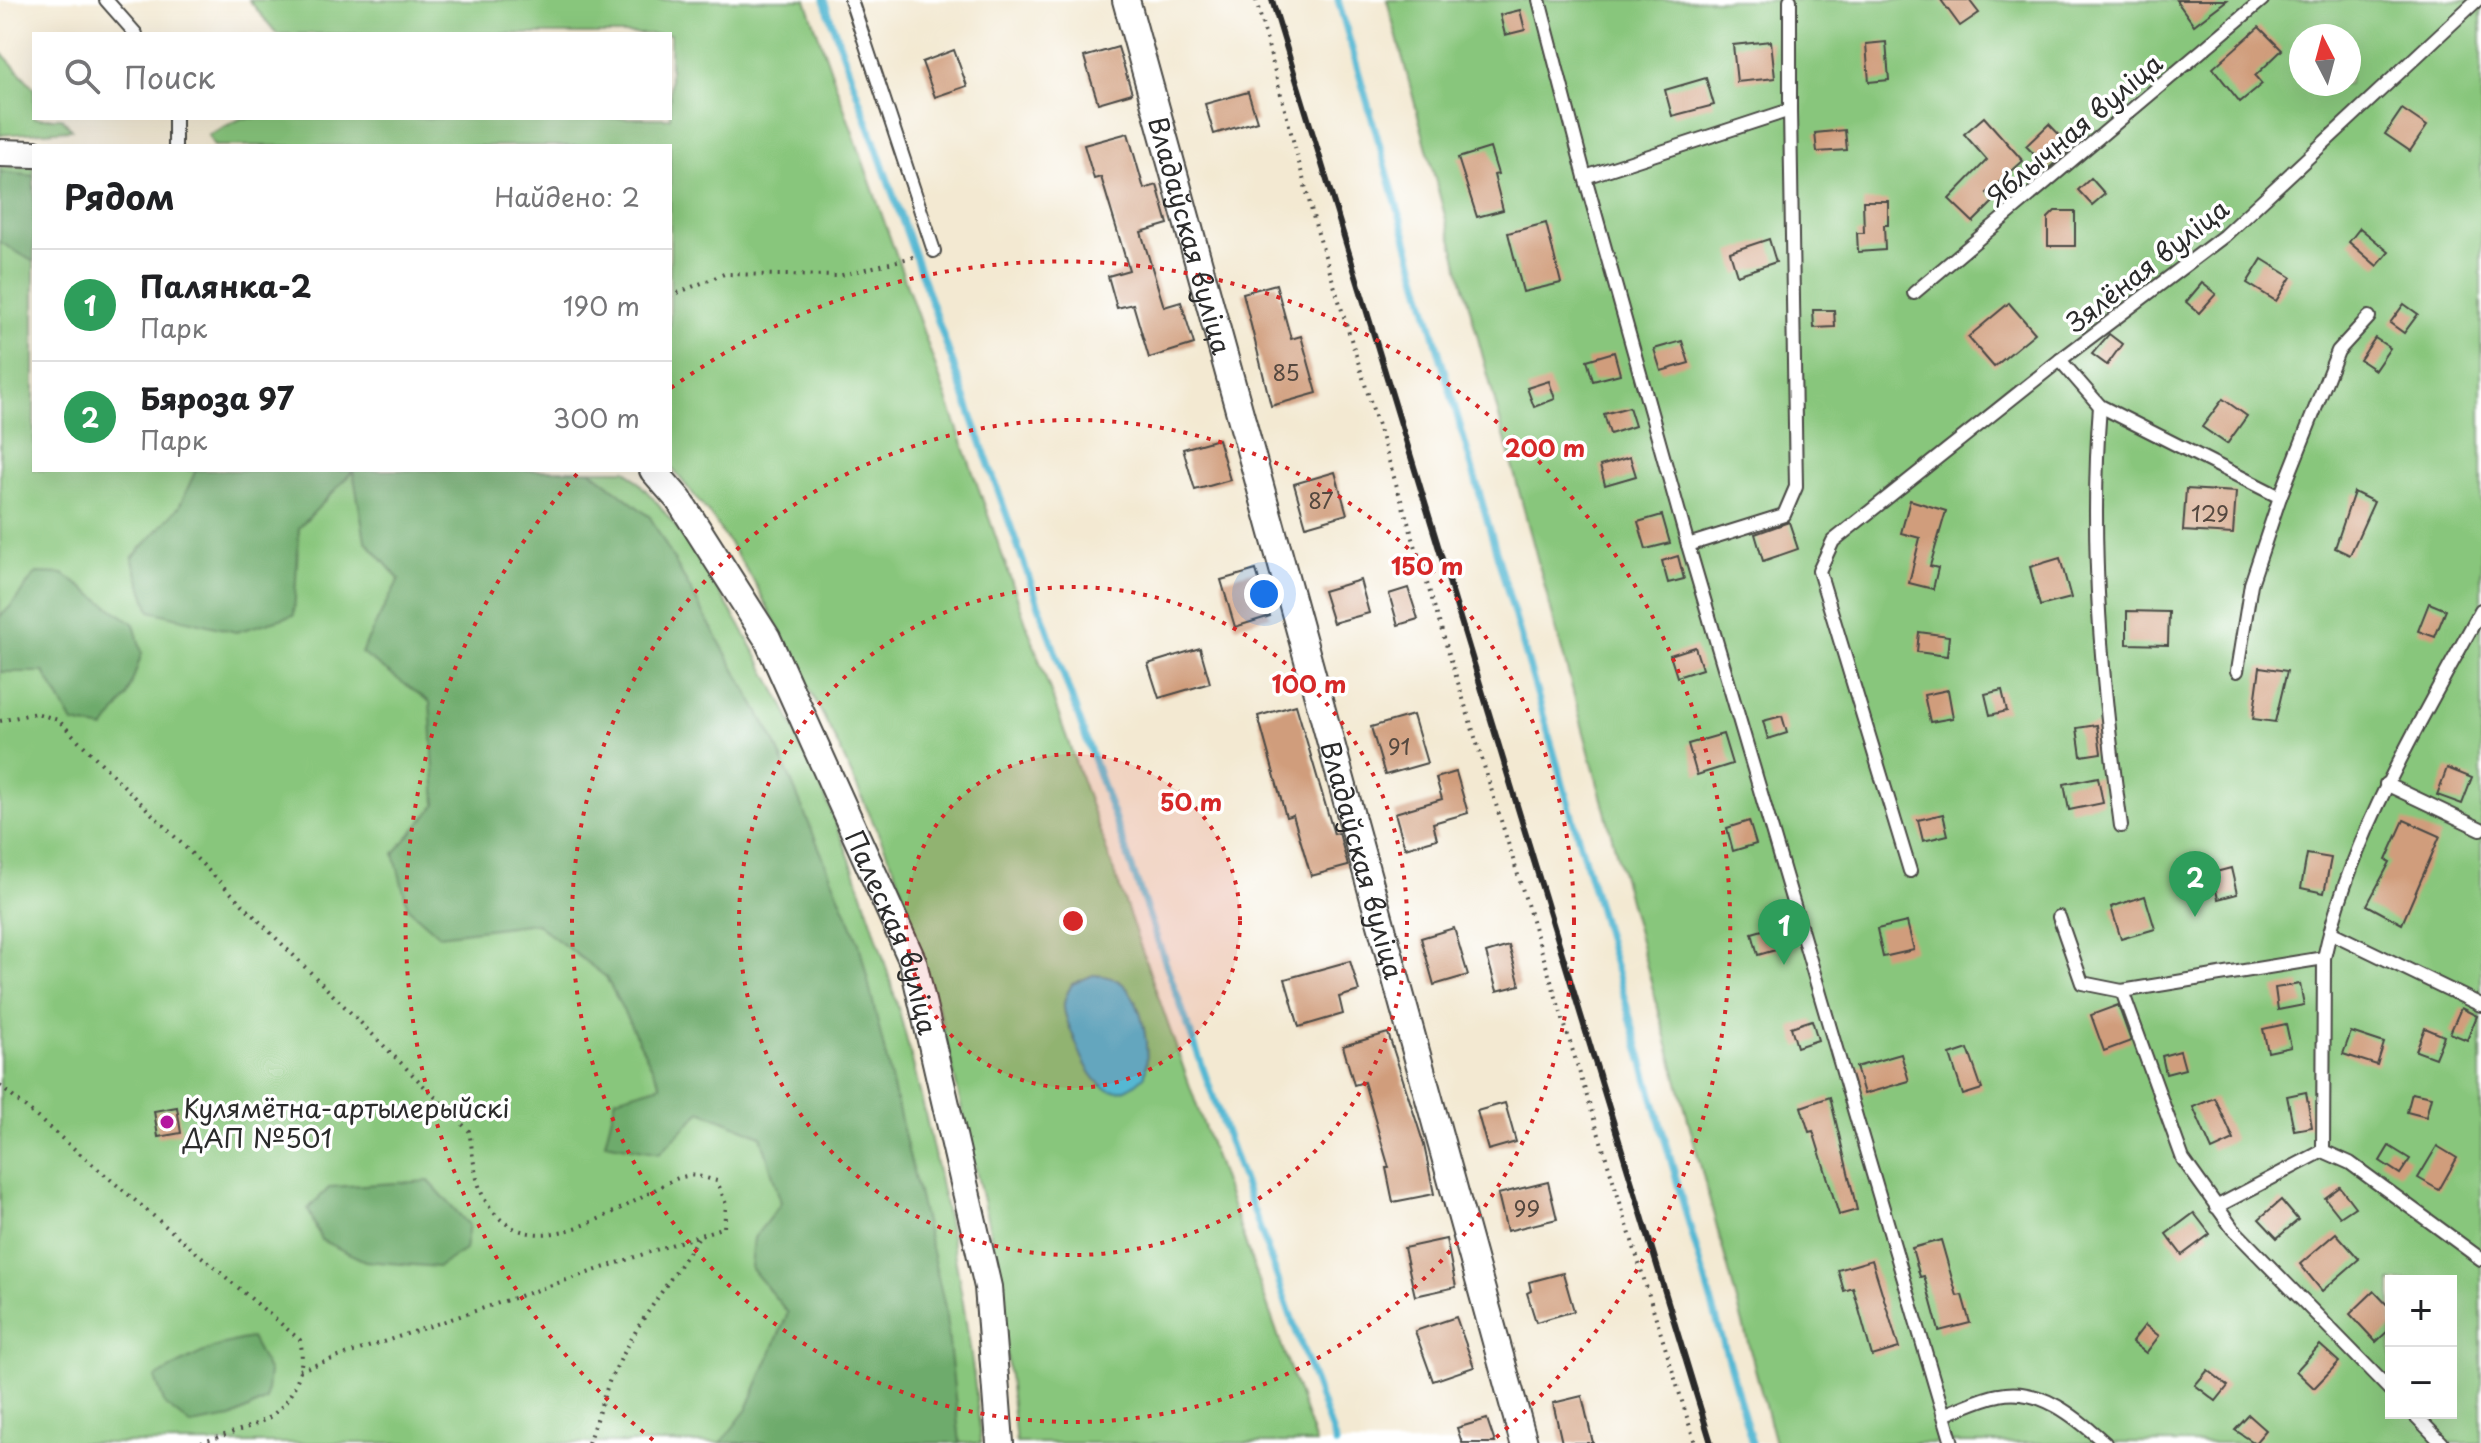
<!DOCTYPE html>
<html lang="ru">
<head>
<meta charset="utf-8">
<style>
	body { margin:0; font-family:"Playpen Sans",sans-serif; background:#f2f2f2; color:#202124 }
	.controls { position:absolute; right:24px; bottom:24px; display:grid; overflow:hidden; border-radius:0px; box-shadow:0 8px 32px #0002 }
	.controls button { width:72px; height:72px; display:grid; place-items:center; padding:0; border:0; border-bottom:2px solid #e0e0e0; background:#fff; color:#202124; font:40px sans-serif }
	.compass { position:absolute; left:2289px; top:24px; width:72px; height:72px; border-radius:50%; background:#fff; box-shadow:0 8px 32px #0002; rotate:354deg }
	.you { position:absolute; left:1264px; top:594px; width:28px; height:28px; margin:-20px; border:6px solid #fff; border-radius:50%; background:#1a73e8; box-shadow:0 0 0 12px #1a73e833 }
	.badge { display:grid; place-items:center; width:52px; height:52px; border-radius:50%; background:#111827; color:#fff; font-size:26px; font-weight:700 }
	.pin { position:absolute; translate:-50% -66px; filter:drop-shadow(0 2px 4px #0008) }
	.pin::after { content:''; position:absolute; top:42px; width:28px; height:24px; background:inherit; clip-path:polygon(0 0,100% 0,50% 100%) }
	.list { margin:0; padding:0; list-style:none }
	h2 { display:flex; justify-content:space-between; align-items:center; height:104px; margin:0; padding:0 32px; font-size:34px }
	h2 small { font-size:26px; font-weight:400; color:#757577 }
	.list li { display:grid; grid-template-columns:52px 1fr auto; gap:24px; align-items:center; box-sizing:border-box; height:112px; padding:0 32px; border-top:2px solid #e0e0e0 }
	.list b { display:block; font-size:30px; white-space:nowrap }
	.list p { margin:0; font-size:26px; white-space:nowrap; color:#757577 }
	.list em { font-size:26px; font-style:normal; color:#757577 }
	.icon { flex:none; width:44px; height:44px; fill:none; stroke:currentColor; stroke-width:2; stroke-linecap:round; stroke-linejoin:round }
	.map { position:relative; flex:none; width:2481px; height:1443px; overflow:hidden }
	.search { position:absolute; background:#fff; box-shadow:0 8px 32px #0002; left:32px; top:32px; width:640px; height:88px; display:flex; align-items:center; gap:20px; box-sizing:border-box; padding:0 28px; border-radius:0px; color:#757577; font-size:30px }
	.panel { position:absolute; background:#fff; box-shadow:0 8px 32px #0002; left:32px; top:144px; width:640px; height:328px; border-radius:0px }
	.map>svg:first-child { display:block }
	.green { fill:#88c67c; stroke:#5a7854; stroke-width:2; fill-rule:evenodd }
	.forest { fill:#6eab6c; stroke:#4c6b4c; stroke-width:2 }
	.water { fill:#55b8d3; stroke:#40727f; stroke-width:2 }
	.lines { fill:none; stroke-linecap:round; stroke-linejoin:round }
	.stream { stroke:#55b8d3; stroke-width:7 }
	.building { fill:#d09d7c }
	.service-casing { stroke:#494844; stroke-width:16 }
	.minor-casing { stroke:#494844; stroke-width:30 }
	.path { stroke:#494844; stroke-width:4; stroke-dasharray:2 6; stroke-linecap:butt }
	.service { stroke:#fff; stroke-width:12 }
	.minor { stroke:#fff; stroke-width:26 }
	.rail { stroke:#2b2b2b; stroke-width:6 }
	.ring { fill:none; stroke:#d62828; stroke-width:4; stroke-dasharray:4 8 }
	.poi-dot { fill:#b5179e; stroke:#fff; stroke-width:3 }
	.labels { text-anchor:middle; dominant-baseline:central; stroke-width:7; stroke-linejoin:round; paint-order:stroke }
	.number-label { font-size:22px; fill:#54483f }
	.street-label { font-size:26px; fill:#2b2b2b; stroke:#fff }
	.poi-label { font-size:26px; fill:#2b2b2b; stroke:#fff; text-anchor:start }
	.centre { fill:#d62828; stroke:#fff; stroke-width:4 }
	.ring-label { font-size:24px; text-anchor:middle; font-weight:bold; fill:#d62828; stroke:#fff; stroke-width:7; stroke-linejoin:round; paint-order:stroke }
</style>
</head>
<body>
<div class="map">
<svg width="2481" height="1443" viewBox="0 0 2481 1443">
	<rect width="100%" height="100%" fill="#fff"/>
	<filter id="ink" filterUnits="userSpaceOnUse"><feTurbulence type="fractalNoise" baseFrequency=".0125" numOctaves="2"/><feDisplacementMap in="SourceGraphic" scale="16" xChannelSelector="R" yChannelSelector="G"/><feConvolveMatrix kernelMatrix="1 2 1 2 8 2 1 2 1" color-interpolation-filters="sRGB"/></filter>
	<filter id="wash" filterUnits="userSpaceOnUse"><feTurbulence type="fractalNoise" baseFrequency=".006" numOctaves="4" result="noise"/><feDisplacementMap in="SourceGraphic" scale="32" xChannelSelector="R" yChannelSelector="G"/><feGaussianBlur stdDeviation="1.8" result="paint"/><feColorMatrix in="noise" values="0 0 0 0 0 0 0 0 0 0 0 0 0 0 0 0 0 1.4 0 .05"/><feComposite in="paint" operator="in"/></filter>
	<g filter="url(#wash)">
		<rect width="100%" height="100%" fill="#f3e9d2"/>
		<g class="green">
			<polygon points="249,0 806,0 1316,1443 1016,1443 997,1262 942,1023 897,874 835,739 755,583 712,517 670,466 670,146 214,146 208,135 242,118 670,118 670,34 277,34"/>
			<path d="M1387,0h1094v1443h-706zM2301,36h48v48h-48zM2391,1281h60v132h-60z"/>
			<polygon points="0,51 34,88 34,118 62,118 72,130 0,135"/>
			<path d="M0,167h34v303h592c47,44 81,101 114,156 98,166 156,349 196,537 20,92 37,186 45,280h-981z"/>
		</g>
		<g class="forest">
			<polygon points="0,172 34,176 34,262 0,242"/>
			<polygon points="196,470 590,470 650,517 774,740 859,943 945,1307 960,1443 721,1443 747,1409 788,1313 751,1268 754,1238 781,1203 761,1136 701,1111 660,1153 605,1143 616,1098 661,1085 606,977 535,923 439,935 408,908 394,853 436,805 430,702 361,653 399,579 365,540 353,471 299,528 294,615 236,632 150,611 132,558 179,507"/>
			<path d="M37,573l26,1 71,50 8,29 -15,44 -23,32 -31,-6 -29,-51h-44v-56c17,-12 22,-29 37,-43z"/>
			<polygon points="429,1181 469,1225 465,1250 438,1267 365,1261 321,1240 308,1209 330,1187"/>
			<path d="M251,1338l18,34 -3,28 -35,18 -40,7 -26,-20 -10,-27c30,-18 61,-35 96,-40z"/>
		</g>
		<path class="water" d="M1093,975c10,1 22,2 30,9 21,20 27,64 22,91 -36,37 -56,2 -69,-32 -4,-11 -11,-24 -12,-35 -1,-9 4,-16 8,-24z"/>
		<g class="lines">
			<g class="stream">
				<polyline points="824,0 1336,1443"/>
				<polyline points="1338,0 1752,1443"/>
			</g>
		</g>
		<g id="blocks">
			<g class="building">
				<polygon points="1941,0 1969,0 1979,13 1960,26"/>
				<polygon points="2176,0 2227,0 2194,25"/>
				<polygon points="1520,10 1525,30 1505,35 1500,15"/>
				<polygon points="2259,27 2282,50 2255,76 2262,84 2240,102 2213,68"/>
				<polygon points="1771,41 1775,78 1737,82 1733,45"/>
				<polygon points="1886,42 1889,80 1869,82 1866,44"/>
				<polygon points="1118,47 1132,93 1098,103 1084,57"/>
				<polygon points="954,50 967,86 935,97 922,62"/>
				<polygon points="1706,78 1714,105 1672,116 1665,90"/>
				<polygon points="1248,92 1257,121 1214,134 1205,104"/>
				<polygon points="2402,109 2427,126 2410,151 2385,134"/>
				<polygon points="1984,117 2023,161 1987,193 1995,200 1973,222 1949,199 1987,160 1964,134"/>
				<polygon points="2049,124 2072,148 2048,169 2026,146"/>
				<polygon points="1845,130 1847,150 1817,152 1815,133"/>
				<polygon points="1128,133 1144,189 1157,185 1168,224 1141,232 1164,307 1181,302 1194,344 1149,358 1133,304 1117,308 1108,276 1129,270 1101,177 1094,179 1084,145"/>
				<polygon points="1490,148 1498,174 1494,175 1503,210 1477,217 1458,158"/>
				<polygon points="2091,178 2105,194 2092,205 2078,190"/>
				<polygon points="1863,201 1888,201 1888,225 1884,225 1885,250 1858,252 1857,233 1864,233"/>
				<polygon points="2055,211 2075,211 2075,246 2048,246 2048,218"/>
				<polygon points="1546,223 1561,283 1523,292 1508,233"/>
				<polygon points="2360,228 2389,252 2377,266 2349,242"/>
				<polygon points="1769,239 1776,262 1737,275 1730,252"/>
				<polygon points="2262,259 2291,277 2276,301 2247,283"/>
				<polygon points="2202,283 2216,294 2199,313 2186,302"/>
				<polygon points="1276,284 1291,339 1301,336 1317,393 1271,406 1243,293"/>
				<polygon points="2009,303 2035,333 1994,367 1968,337"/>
				<polygon points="2404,304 2418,314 2404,333 2390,323"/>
				<polygon points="1813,310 1834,310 1835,327 1814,328"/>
				<polygon points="2109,334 2122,344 2107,365 2092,354"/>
				<polygon points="2375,338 2390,348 2375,370 2360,360"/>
				<polygon points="1682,341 1689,363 1661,371 1654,349"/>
				<polygon points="1614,352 1620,374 1593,381 1587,360"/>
				<polygon points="1549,381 1555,399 1534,407 1527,388"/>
				<polygon points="2223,399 2247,416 2227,444 2202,427"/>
				<polygon points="1629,407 1635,426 1610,434 1604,414"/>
				<polygon points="1218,439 1230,480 1195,490 1183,449"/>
				<polygon points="1630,457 1636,476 1605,485 1600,466"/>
				<polygon points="1335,472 1347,514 1306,526 1294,484"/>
				<polygon points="2186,489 2236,492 2233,534 2183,531"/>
				<polygon points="2354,492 2374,502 2350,555 2335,548"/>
				<polygon points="1910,500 1946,511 1930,566 1938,568 1933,589 1909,583 1920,538 1901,533"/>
				<polygon points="1662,515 1670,543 1646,549 1638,522"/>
				<polygon points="1789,522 1798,549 1763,561 1755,534"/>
				<polygon points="1678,556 1684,579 1668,583 1662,561"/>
				<polygon points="2060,558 2071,598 2040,606 2030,567"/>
				<polygon points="1256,570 1270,616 1235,627 1221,580"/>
				<polygon points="1360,580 1369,613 1333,623 1323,591"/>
				<polygon points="1408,588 1418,619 1398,625 1389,594"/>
				<polygon points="2429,603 2446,610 2435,637 2418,631"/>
				<polygon points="2127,611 2169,612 2168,645 2127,644"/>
				<polygon points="1919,632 1949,636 1947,656 1917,652"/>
				<polygon points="1695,647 1702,669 1677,677 1670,655"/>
				<polygon points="1200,648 1210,683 1159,698 1148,664"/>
				<polygon points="2260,667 2287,671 2275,722 2253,719"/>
				<polygon points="1948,690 1953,718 1930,722 1924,695"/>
				<polygon points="2002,690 2007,711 1990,715 1985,694"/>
				<polygon points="1296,705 1334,834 1339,833 1348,866 1311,876 1293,815 1286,817 1258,716"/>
				<polygon points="1413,715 1427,763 1385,775 1371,727"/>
				<polygon points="1782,716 1787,733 1768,739 1763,721"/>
				<polygon points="2097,725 2101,753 2081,756 2077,728"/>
				<polygon points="1723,734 1732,764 1697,775 1688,744"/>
				<polygon points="2447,768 2472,778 2462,804 2437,795"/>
				<polygon points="1456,772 1468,813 1433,823 1437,839 1405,848 1395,813 1442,799 1436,778"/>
				<polygon points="2098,777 2103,803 2069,810 2064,784"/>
				<polygon points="1943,814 1948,835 1923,841 1918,820"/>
				<polygon points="2404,820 2440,836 2402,924 2367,905 2390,862 2386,860"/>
				<polygon points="1749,821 1756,844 1733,851 1727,828"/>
				<polygon points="2307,854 2331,858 2324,893 2301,888"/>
				<polygon points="2231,868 2237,894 2218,899 2212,873"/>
				<polygon points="2145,896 2155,929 2121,939 2111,907"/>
				<polygon points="1907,922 1914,950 1883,957 1877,929"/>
				<polygon points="1780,925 1786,947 1758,955 1752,933"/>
				<polygon points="1454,928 1468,975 1434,985 1421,938"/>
				<polygon points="1509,946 1520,985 1497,991 1486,953"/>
				<polygon points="1350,961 1359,991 1339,997 1343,1014 1299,1027 1285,979"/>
				<polygon points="2300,984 2304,1005 2278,1010 2275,988"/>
				<polygon points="2118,1005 2131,1041 2104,1051 2091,1015"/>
				<polygon points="2461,1008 2477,1016 2467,1040 2450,1033"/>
				<polygon points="1812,1020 1818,1040 1797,1047 1791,1027"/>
				<polygon points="2286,1024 2291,1047 2268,1052 2263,1029"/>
				<polygon points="2425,1028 2444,1036 2435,1058 2416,1051"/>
				<polygon points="2351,1032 2384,1043 2377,1065 2343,1054"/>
				<polygon points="1388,1033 1424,1145 1434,1194 1393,1202 1386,1168 1389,1168 1364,1082 1354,1085 1343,1046"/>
				<polygon points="1968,1049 1982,1089 1963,1095 1950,1055"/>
				<polygon points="2180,1051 2185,1069 2166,1074 2162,1056"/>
				<polygon points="1901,1054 1909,1081 1864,1094 1856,1067"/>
				<polygon points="2306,1092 2312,1127 2294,1130 2287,1096"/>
				<polygon points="2412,1093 2431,1097 2426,1117 2407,1112"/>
				<polygon points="1830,1097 1857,1210 1839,1215 1813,1131 1809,1132 1801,1107"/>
				<polygon points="2215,1098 2234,1140 2212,1150 2193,1107"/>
				<polygon points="1505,1103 1516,1142 1488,1150 1477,1111"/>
				<polygon points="177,1107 181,1133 158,1137 154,1111"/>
				<polygon points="2389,1146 2410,1159 2400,1174 2380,1161"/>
				<polygon points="2437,1146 2457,1158 2439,1190 2418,1178"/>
				<polygon points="1548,1182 1557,1219 1507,1231 1498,1194"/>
				<polygon points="2340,1187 2355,1207 2340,1217 2325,1198"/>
				<polygon points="2281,1200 2298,1220 2277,1238 2259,1219"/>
				<polygon points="2194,1213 2210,1234 2182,1255 2166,1234"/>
				<polygon points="2336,1233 2359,1259 2322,1291 2300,1264"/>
				<polygon points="1446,1239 1456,1287 1415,1296 1404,1248"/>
				<polygon points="1941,1240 1957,1296 1962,1295 1970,1323 1939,1331 1924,1276 1920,1277 1912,1248"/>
				<polygon points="1872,1260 1899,1348 1872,1356 1853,1288 1844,1291 1838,1270"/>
				<polygon points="1563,1273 1574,1311 1536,1322 1527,1293 1531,1291 1529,1282"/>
				<polygon points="2374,1291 2391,1309 2391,1328 2376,1342 2350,1314"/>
				<polygon points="1456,1317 1474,1367 1433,1381 1415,1331"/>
				<polygon points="2145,1325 2159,1336 2146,1353 2132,1342"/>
				<polygon points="2320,1345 2339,1362 2314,1388 2296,1371"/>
				<polygon points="2208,1370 2228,1386 2216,1401 2195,1385"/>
				<polygon points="1582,1396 1593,1443 1562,1443 1553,1403"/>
				<polygon points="2249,1415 2266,1430 2255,1443 2235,1430"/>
				<polygon points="1487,1419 1495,1443 1462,1443 1457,1428"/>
			</g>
		</g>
	</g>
	<g filter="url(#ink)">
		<use href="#blocks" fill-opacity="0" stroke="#494844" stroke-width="2"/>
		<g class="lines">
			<g class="service-casing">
				<g id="service">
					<polyline points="106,0 136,34"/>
					<polyline points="851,0 934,251"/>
					<polyline points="1539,0 1585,177"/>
					<polyline points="1790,0 1790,110 1585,177 1688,545 1952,1443"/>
					<polyline points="175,118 175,146"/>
					<polyline points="1914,293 2262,0"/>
					<path d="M2100,406c-11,139 2,281 21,420"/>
					<polyline points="2280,497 2338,351 2369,317"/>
					<polyline points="1688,545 1784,515 1796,487 1790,110"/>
					<polyline points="2237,671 2251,584 2280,497 2100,406 2060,360 2224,236 2477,0"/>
					<polyline points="2386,784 2481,829"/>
					<polyline points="1910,871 1819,571 1833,541 2060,360"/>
					<polyline points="2059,917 2082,983 2122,991 2183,1159 2233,1229 2391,1391"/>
					<polyline points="2330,932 2481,1005"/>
					<polyline points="2122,991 2324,958"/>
					<polyline points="2323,1151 2350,1163 2481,1259"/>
					<path d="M2216,1207l107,-56 1,-193c26,-122 98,-239 157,-348"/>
					<polyline points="2413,1413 2442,1443"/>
					<path d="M1945,1414c18,-6 36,-16 54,-19 41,-9 78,23 106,48"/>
				</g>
			</g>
			<g class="minor-casing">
				<g id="minor">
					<path id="s1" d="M1126,0l398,1443"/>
					<polyline points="0,153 34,154"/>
					<path id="s2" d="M653,470l26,30 88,138 146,324 75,325 12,156"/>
				</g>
			</g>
			<g class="path">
				<polyline points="1256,0 1316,227 1695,1443"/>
				<polyline points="670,296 724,274 838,276 917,256"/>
				<path d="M0,721l36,-8 22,7 411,411c4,21 5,48 15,67 35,64 104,28 153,2 16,-8 31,-21 50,-24 9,-2 21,3 30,5l9,23 -2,23 -424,143"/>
				<path d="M0,1086l300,254c7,27 -7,62 -32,78 -20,11 -46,17 -67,25"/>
				<polyline points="588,1443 610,1379 638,1327 698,1238"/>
			</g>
			<use href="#service" class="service"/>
			<use href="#minor" class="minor"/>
			<polyline class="rail" points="1272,0 1711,1443"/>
		</g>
	</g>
	<circle cx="1073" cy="921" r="167" fill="#d62828" fill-opacity=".12"/>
	<g class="ring">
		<circle cx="1073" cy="921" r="167"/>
		<circle cx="1073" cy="921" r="334"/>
		<circle cx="1073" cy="921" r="501"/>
		<path d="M653 1440A668 668 0 0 1 577 474M671 388A668 668 0 0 1 1493 1440"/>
	</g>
	<circle class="poi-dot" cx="167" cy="1122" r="8"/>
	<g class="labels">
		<g class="number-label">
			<text x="1286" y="371">85</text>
			<text x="1321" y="499">87</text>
			<text x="2210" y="512">129</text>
			<text x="1399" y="745">91</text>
			<text x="1527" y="1207">99</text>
		</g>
		<g class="street-label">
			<text transform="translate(2074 129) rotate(-40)">Яблычная вуліца</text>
			<text stroke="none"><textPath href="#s1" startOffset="244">Владаўская вуліца</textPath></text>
			<text transform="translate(2147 265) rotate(-38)">Зялёная вуліца</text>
			<text stroke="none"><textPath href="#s1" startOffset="892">Владаўская вуліца</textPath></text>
			<text stroke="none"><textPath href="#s2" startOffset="524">Палеская вуліца</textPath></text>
		</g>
		<g class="poi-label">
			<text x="183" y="1107">Кулямётна-артылерыйскі<tspan x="183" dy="30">ДАП №501</tspan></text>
		</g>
	</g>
	<circle cx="1073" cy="921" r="12" class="centre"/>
	<g class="ring-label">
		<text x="1545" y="457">200 m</text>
		<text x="1427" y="575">150 m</text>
		<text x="1309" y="693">100 m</text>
		<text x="1191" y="811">50 m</text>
	</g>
</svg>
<div class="controls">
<button>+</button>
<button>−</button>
</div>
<svg class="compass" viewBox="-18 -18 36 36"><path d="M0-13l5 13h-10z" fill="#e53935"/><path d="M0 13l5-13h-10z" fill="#757577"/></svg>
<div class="you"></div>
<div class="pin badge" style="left:1784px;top:965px;background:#2e9e5b">1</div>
<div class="pin badge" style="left:2195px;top:917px;background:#2e9e5b">2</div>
<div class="search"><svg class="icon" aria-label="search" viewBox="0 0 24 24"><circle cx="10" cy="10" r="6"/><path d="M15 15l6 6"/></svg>Поиск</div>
<section class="panel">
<h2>Рядом<small>Найдено: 2</small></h2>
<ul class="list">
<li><span class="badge" style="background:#2e9e5b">1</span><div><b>Палянка-2</b><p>Парк</p></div><em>190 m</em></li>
<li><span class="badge" style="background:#2e9e5b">2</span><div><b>Бяроза 97</b><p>Парк</p></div><em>300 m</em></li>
</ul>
</section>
</div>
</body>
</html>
